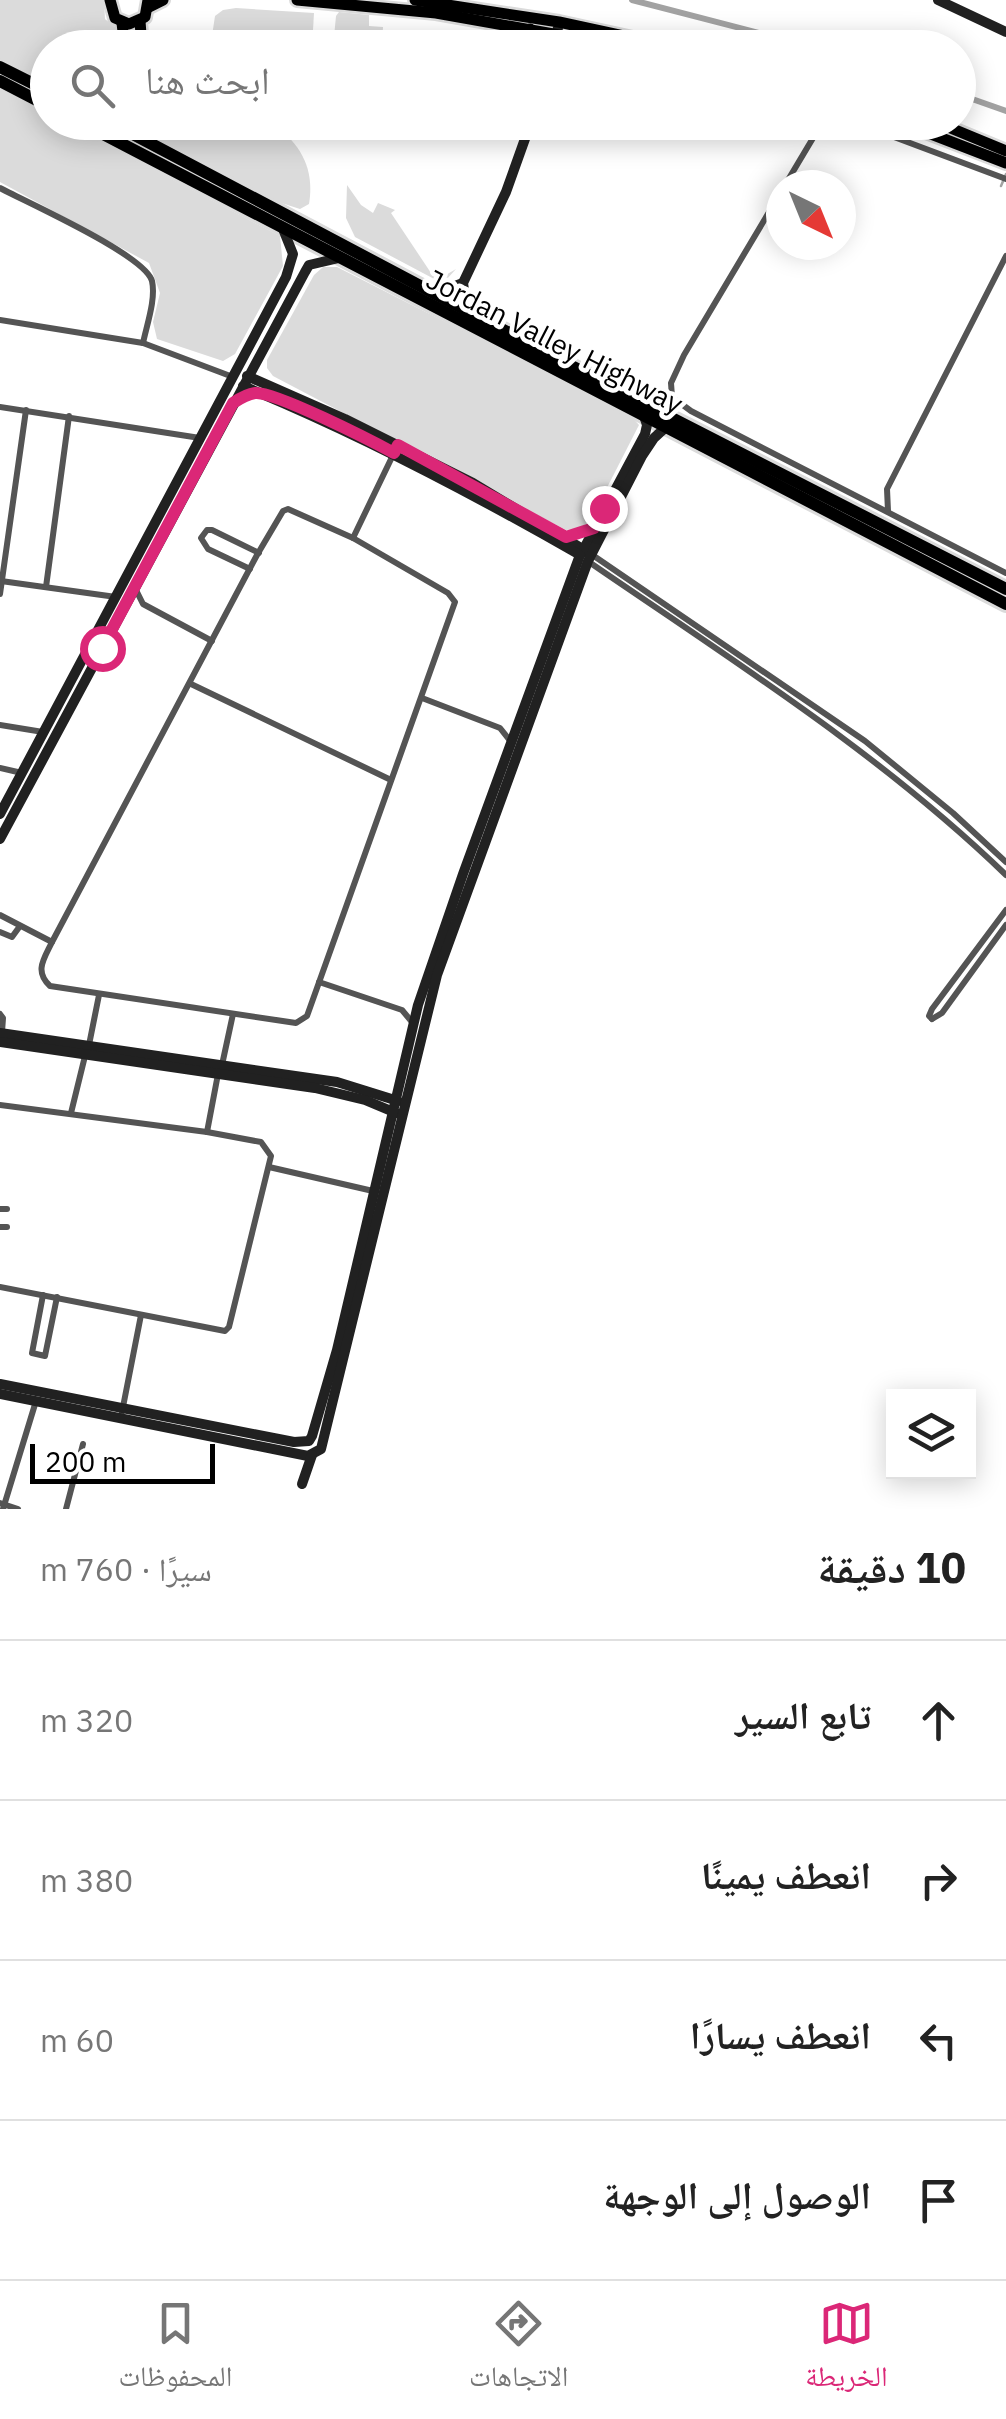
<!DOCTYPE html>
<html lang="ar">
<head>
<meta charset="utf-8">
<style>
	body { margin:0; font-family:"IBM Plex Sans","Noto Naskh Arabic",sans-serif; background:#f6f6f6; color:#222; direction:rtl }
	.controls { position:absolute; right:30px; bottom:30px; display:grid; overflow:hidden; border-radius:0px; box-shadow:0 5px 25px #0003 }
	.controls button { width:90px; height:90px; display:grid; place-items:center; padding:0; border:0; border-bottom:2px solid #e0e0e0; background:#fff; color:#222; font:50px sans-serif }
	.compass { position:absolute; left:766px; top:170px; width:90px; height:90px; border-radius:50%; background:#fff; box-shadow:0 5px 25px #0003; rotate:137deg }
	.scale { position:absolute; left:30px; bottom:25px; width:185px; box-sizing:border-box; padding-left:10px; border:5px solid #000; border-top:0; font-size:28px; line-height:35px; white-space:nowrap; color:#000; -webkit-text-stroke:8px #fff; paint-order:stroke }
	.stop { position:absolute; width:30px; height:30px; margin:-22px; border:8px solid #db2777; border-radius:50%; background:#fff }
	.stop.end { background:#db2777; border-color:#fff; box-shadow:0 2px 10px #0008 }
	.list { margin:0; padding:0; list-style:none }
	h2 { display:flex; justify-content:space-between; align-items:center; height:130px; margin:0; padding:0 40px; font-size:42px }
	h2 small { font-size:32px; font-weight:400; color:#767676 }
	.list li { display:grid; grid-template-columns:65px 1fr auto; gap:30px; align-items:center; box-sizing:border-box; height:160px; padding:0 40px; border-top:2px solid #e0e0e0 }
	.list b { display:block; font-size:38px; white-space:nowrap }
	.list em { font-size:32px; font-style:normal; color:#767676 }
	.icon { flex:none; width:55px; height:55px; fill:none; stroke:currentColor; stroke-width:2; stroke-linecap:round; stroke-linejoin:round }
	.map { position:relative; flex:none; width:1006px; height:1509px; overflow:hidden; direction:ltr }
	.search { position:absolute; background:#fff; box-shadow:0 5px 25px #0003; left:30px; right:30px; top:30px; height:110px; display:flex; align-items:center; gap:25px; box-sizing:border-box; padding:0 35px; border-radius:55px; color:#767676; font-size:38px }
	.sheet { height:770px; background:#fff }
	nav { display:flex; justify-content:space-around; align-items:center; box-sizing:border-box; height:140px; border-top:2px solid #e0e0e0; background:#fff; font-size:28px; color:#767676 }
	nav a { display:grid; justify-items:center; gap:5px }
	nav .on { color:#db2777 }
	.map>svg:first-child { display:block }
	.green { fill:#dbdbdb }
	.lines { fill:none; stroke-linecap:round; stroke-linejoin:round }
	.stream { stroke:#a2a2a2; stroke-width:2.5 }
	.canal { stroke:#a2a2a2; stroke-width:6 }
	.primary-casing { stroke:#dbdbdb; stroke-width:16 }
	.highway-casing { stroke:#dbdbdb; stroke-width:18 }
	.street { stroke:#545454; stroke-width:6 }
	.secondary { stroke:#212121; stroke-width:10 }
	.primary { stroke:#000; stroke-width:11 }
	.highway { stroke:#000; stroke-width:12 }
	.route { stroke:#db2777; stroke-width:12 }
	.labels { text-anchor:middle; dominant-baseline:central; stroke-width:9; stroke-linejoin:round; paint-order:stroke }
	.street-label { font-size:28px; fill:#000; stroke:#fff }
</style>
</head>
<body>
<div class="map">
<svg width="1006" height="1509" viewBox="0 0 1006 1509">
	<rect width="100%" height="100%" fill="#fff"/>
	<g class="green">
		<polygon points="0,0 104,0 105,19 117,29 118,47 48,48 47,82 0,60"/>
		<polygon points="236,8 314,13 312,47 220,47 212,36 215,16 223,10"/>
		<polygon points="339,12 369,15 369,26 383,27 382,46 376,45 375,39 334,37 336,16"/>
		<polygon points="0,90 47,114 48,122 64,123 280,236 283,266 235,354 223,361 157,339 153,322 160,293 149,263 0,182"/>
		<path d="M132,123h140c28,20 43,45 37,81l-9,5 -31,-10 -134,-70z"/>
		<polygon points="347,185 361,205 373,213 378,203 395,210 391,213 433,276 437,275 439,279 456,269 446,280 438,281 355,237 346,218"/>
		<polygon points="323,267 337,267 631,416 639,425 590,521 579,529 566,530 273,376 267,368 267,360 314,275"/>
	</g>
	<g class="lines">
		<g class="stream">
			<polyline points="840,127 841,122"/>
			<polyline points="1001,186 1006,174"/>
		</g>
		<g class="canal">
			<polyline points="632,0 817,48"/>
			<polyline points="958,94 1006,111"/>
		</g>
		<g class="primary-casing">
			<g id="primary">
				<polyline points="110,0 115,18 129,24 145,17 148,0"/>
				<polyline points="297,0 436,13 632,48"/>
				<polyline points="415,0 559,22 679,48"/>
				<polyline points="149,7 163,0"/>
				<polyline points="140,21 142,48"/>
				<polyline points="122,23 125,48"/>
				<polyline points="530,29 546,48"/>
				<polyline points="900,122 1006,163"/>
				<polyline points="936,122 1006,151"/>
			</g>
		</g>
		<g class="highway-casing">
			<g id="highway">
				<polyline points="0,67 48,91"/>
				<polyline points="0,81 48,106"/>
				<polyline points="80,122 1006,604"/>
				<polyline points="110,122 617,390 1006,589"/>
			</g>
		</g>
		<g class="street">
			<polyline points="854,122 1006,179"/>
			<polyline points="818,132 834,122"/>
			<polyline points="785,185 816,133 818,122"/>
			<path d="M0,188c28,15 145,67 152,93 4,18 -5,43 -9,62"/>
			<polyline points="781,192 684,355 671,383 672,397 691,411 1006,573"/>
			<polyline points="0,320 143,343 233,377"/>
			<polyline points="0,407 200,438"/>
			<path d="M288,509l65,29 95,55 7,9 -148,414 -11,7 -246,-37c-16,-15 -6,-27 2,-44l205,-387 26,-44z"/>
			<polyline points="888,511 887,489 1006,256"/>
			<polyline points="353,538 393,455"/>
			<polyline points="591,554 865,741 953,813 1006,862"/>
			<path d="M589,562c143,98 292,192 417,313"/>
			<polyline points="250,569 208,549 201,538 207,530 212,530 259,553"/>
			<polyline points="1,581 116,597"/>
			<polyline points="46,587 69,416"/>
			<polyline points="136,590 143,604 212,641"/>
			<polyline points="0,594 26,410"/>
			<polyline points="191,684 391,780"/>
			<polyline points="422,698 500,728 511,742"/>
			<polyline points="0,725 43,732"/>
			<polyline points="0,768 22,773"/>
			<polyline points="0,915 52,942"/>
			<polyline points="0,932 12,937 20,926"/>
			<polyline points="319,982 402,1010 412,1022"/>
			<polyline points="0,1014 3,1018 2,1032"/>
			<polyline points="932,1019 929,1016 932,1009 1006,910"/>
			<polyline points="932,1019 942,1013 1006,925"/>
			<polyline points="89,1045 99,995"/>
			<polyline points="222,1065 233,1014"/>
			<polyline points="0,1105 207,1132 261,1142 271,1156 229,1327 225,1331 0,1287"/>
			<polyline points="71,1113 85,1056"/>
			<polyline points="207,1132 218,1074"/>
			<polyline points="269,1167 373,1191"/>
			<polyline points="0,1209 7,1209"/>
			<polyline points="0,1227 7,1227"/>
			<polyline points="43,1295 32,1353 45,1356 57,1297"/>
			<polyline points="122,1412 141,1315"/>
			<polyline points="0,1503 18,1509"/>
			<polyline points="3,1509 36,1401"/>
			<polyline points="66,1509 83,1444"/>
		</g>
		<g class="secondary">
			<polyline points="938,0 1006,32"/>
			<polyline points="552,48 558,28"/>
			<polyline points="436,293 463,283"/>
			<polyline points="467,311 463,283 506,192 531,122"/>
			<polyline points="247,376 345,419 473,483 591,554"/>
			<polyline points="581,554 645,434 647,425 644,416"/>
			<polyline points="0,814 286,277 293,254 283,229"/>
			<polyline points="0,839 305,272 309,265 339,258"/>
			<polyline points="0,1033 337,1082 398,1101"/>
			<polyline points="0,1042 315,1088 365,1100 396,1113"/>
			<path d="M0,1384l294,58 15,-1 3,-5 25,-86 81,-345 45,-131 117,-319c-110,-63 -220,-121 -337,-169"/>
			<polyline points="0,1394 308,1456 321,1449 437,975 588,561 642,456 654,438 666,427"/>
			<polyline points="302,1484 312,1455"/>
		</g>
		<use href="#primary" class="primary"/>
		<use href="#highway" class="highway"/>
	</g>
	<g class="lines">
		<path class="route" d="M102,648l131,-245c6,-4 14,-9 22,-10 19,-2 117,48 139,60l4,-8 168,92 28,-9 10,-20"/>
	</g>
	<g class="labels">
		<g class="street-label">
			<text transform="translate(555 341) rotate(27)">Jordan Valley Highway</text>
		</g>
	</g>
</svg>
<div class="controls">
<button><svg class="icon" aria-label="layers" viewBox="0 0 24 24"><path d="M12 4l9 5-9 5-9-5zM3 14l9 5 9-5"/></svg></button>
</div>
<svg class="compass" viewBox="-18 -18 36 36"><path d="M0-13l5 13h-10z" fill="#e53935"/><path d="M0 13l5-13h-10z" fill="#767676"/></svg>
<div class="scale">200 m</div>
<div class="stop" style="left:102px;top:648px"></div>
<div class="stop end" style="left:604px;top:508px"></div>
<div class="search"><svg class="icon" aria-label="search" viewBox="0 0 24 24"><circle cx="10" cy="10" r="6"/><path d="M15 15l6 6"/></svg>ابحث هنا</div>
</div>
<section class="sheet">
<h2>10 دقيقة<small>سيرًا · 760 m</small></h2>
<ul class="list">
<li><svg class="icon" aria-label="ahead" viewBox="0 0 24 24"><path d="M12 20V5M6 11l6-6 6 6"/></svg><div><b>تابع السير</b></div><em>320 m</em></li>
<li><svg class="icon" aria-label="right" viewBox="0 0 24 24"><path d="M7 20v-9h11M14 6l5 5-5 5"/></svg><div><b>انعطف يمينًا</b></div><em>380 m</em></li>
<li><svg class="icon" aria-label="left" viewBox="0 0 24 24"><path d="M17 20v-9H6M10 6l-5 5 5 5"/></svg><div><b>انعطف يسارًا</b></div><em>60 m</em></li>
<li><svg class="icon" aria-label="arrive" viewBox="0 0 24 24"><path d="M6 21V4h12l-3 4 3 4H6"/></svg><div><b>الوصول إلى الوجهة</b></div></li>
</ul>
</section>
<nav>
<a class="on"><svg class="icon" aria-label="map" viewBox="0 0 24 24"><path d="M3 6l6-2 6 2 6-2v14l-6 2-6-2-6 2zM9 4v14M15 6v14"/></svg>الخريطة</a>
<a><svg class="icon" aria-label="directions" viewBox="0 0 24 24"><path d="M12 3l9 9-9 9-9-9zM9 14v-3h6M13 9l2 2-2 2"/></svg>الاتجاهات</a>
<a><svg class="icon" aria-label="saved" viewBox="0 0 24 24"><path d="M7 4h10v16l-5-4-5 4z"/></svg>المحفوظات</a>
</nav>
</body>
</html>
